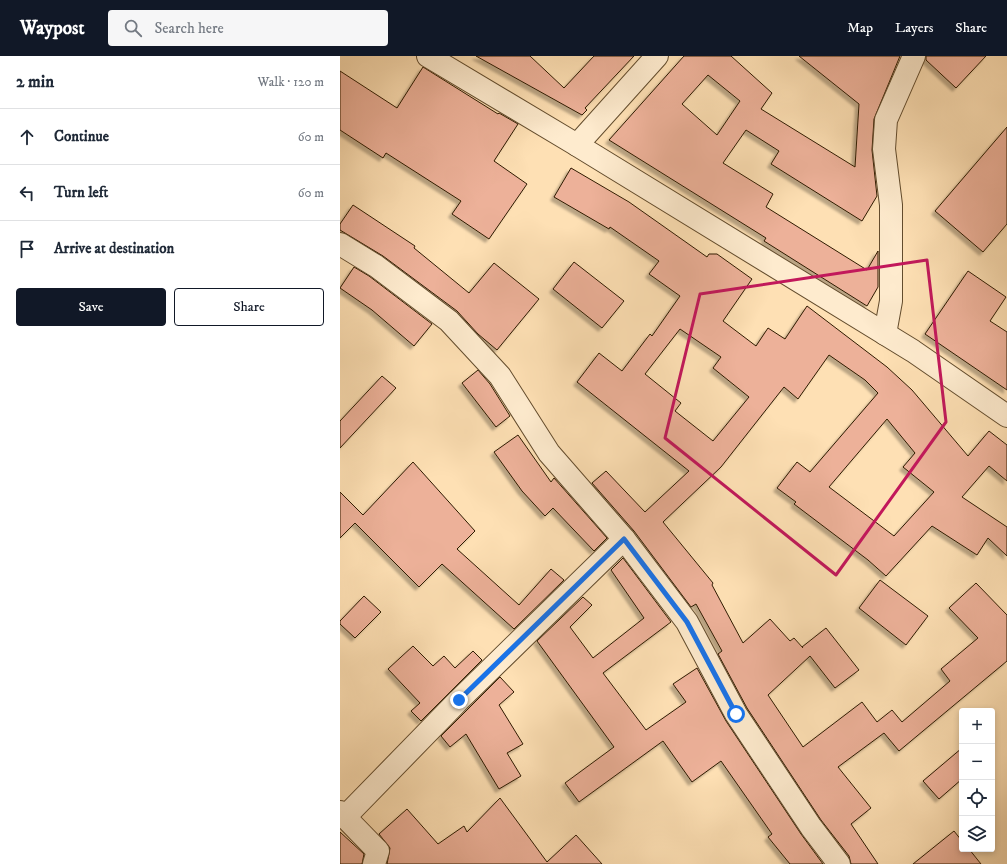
<!DOCTYPE html>
<html lang="en">
<head>
<meta charset="utf-8">
<style>
	body { margin:0; font-family:"IM FELL DW Pica",serif; background:#f6f6f7; color:#1f2937 }
	.controls { position:absolute; right:12px; bottom:12px; display:grid; overflow:hidden; border-radius:4px; box-shadow:0 2px 6px #0003 }
	.controls button { width:36px; height:36px; display:grid; place-items:center; padding:0; border:0; border-bottom:1px solid #e0e1e3; background:#fff; color:#1f2937; font:20px sans-serif }
	.stop { position:absolute; width:12px; height:12px; margin:-9px; border:3px solid #1a73e8; border-radius:50%; background:#fff }
	.stop.end { background:#1a73e8; border-color:#fff; box-shadow:0 1px 4px #0008 }
	.list { margin:0; padding:0; list-style:none }
	h2 { display:flex; justify-content:space-between; align-items:center; height:52px; margin:0; padding:0 16px; font-size:17px }
	h2 small { font-size:13px; font-weight:400; color:#747a83 }
	.list li { display:grid; grid-template-columns:26px 1fr auto; gap:12px; align-items:center; box-sizing:border-box; height:56px; padding:0 16px; border-top:1px solid #e0e1e3 }
	.list b { display:block; font-size:15px; white-space:nowrap }
	.list em { font-size:13px; font-style:normal; color:#747a83 }
	.actions { display:flex; gap:8px; padding:12px 16px }
	.actions a { flex:1; padding:9px 0; border:1px solid #111827; border-radius:4px; text-align:center; font-size:14px; color:#111827 }
	.actions .main { background:#111827; color:#fff }
	.icon { flex:none; width:22px; height:22px; fill:none; stroke:currentColor; stroke-width:2; stroke-linecap:round; stroke-linejoin:round }
	.map { position:relative; flex:none; width:667px; height:808px; overflow:hidden }
	header { display:flex; align-items:center; gap:24px; box-sizing:border-box; height:56px; padding:0 20px; background:#111827; color:#fff }
	header strong { font-size:19px }
	nav { display:flex; gap:22px; margin-inline-start:auto; font-size:14px }
	.search { width:280px; height:36px; background:#f6f6f7; display:flex; align-items:center; gap:10px; box-sizing:border-box; padding:0 14px; border-radius:4px; color:#747a83; font-size:15px }
	main { display:flex }
	aside { flex:1; background:#fff }
	.map>svg:first-child { display:block }
	.building { fill:#edb199; stroke:#2f1b00; fill-rule:evenodd; filter:url(#shadow) }
	.lines { fill:none; stroke-linecap:round; stroke-linejoin:round }
	.minor-casing { stroke:#634c2d; stroke-width:24 }
	.minor { stroke:#feebce; stroke-width:22 }
	.route { stroke:#1a73e8; stroke-width:5 }
	.marked { fill:none; stroke:#c2185b; stroke-width:3; stroke-linejoin:round }
</style>
</head>
<body>
<header>
<strong>Waypost</strong>
<div class="search"><svg class="icon" aria-label="search" viewBox="0 0 24 24"><circle cx="10" cy="10" r="6"/><path d="M15 15l6 6"/></svg>Search here</div>
<nav><a>Map</a><a>Layers</a><a>Share</a></nav>
</header>
<main>
<aside>
<h2>2 min<small>Walk · 120 m</small></h2>
<ul class="list">
<li><svg class="icon" aria-label="ahead" viewBox="0 0 24 24"><path d="M12 20V5M6 11l6-6 6 6"/></svg><div><b>Continue</b></div><em>60 m</em></li>
<li><svg class="icon" aria-label="left" viewBox="0 0 24 24"><path d="M17 20v-9H6M10 6l-5 5 5 5"/></svg><div><b>Turn left</b></div><em>60 m</em></li>
<li><svg class="icon" aria-label="arrive" viewBox="0 0 24 24"><path d="M6 21V4h12l-3 4 3 4H6"/></svg><div><b>Arrive at destination</b></div></li>
</ul>
<div class="actions"><a class="main">Save</a><a>Share</a></div>
</aside>
<div class="map">
<svg width="667" height="808" viewBox="0 0 667 808">
	<defs>
		<filter id="shadow"><feDropShadow dx="-3.5" dy="3.5" stdDeviation="1" flood-color="#0004"/></filter>
	</defs>
	<rect width="100%" height="100%" fill="#fee0b4"/>
	<filter id="stains"><feTurbulence type="fractalNoise" baseFrequency=".005" numOctaves="4"/><feColorMatrix values="0 0 0 0 .2 0 0 0 0 .09 0 0 0 0 .02 0 0 0 .5 -.17"/></filter>
	<radialGradient id="worn" r=".72"><stop offset=".6" stop-color="#630" stop-opacity="0"/><stop offset="1" stop-color="#630" stop-opacity=".3"/></radialGradient>
	<g class="building">
		<polygon points="136,0 190,0 224,32 254,0 294,0 245,52 247,54 242,59"/>
		<path d="M344,0h47l41,37 -11,16 94,58 4,-63 -60,-48h101l-26,63 -2,31 5,46 -15,25 -91,-57 8,-13 -33,-21 -23,33 50,31 -7,13 101,63 11,-19v36l-11,19 -103,-65 2,-3 -157,-98zM368,19l32,26 -23,34 -35,-31z"/>
		<polygon points="586,0 646,0 616,32 586,4"/>
		<polygon points="83,11 158,58 159,57 178,68 154,105 187,128 149,183 112,158 121,145 46,97 43,102 0,74 0,15 57,52"/>
		<polygon points="667,71 667,168 643,196 595,155"/>
		<path d="M231,112l58,34 78,55 2,-3h8l35,25 -29,42 33,25 12,-18 17,11 22,-33 80,61 25,23 56,66 21,-25 18,14v36l-18,-15 -27,31 45,30v29l-19,-18 -11,17 -45,-29 -46,50 -18,-16 -74,-56 2,-2 -19,-14 20,-26 13,10 68,-79 -13,-13 -36,-25 -31,44 -14,-12 -63,80 -58,55 50,61 -1,2 31,58 27,-24 20,22 4,-3 9,10 -1,-1 24,-19 33,42 -24,18 -25,-32 -42,39 35,52 59,-45 15,20 15,-12 10,12 48,-41 -9,-12 37,-31 -29,-30 27,-25 31,32v46l-108,90 -15,-18 -46,34 33,41 -20,16 27,40h-27l-2,-8 -28,-36 -74,-112 -29,-54 4,-3 -26,-47 -5,3 -57,-76 -42,-48 14,-12 39,41 44,-41 -112,-89 22,-29 23,18 28,-37 2,2 28,-40 -31,-22 10,-13 -49,-34 -1,2 -55,-32zM340,273l41,28 -8,11 36,29 -36,44 -38,-30 6,-8 -36,-29zM547,363l28,34 -12,14 31,25 -40,44 -65,-49z"/>
		<polygon points="13,149 75,190 74,192 129,237 154,207 199,243 157,294 138,278 117,255 43,200 0,174 0,168"/>
		<polygon points="234,206 284,245 262,272 213,233"/>
		<polygon points="14,211 29,220 92,268 74,290 32,254 0,232"/>
		<polygon points="628,215 666,241 650,265 667,276 667,334 585,278"/>
		<polygon points="138,314 150,328 170,360 156,371 122,327"/>
		<polygon points="42,320 56,332 0,392 0,365"/>
		<polygon points="178,379 211,426 214,422 267,482 254,495 213,452 205,460 182,435 154,396"/>
		<polygon points="73,406 135,475 117,493 179,549 211,513 224,524 174,573 102,508 79,531 15,467 0,482 0,436 23,459"/>
		<polygon points="283,502 331,566 263,617 306,674 346,646 333,628 357,612 386,665 461,778 483,808 450,808 428,781 432,778 381,705 352,726 323,685 239,746 225,727 274,691 197,585 243,541 252,549 230,571 253,602 304,562 271,514"/>
		<polygon points="540,524 588,560 566,589 519,552"/>
		<polygon points="24,540 41,556 15,582 0,568 0,565"/>
		<polygon points="73,590 93,610 104,600 115,612 133,595 142,604 81,665 71,655 80,647 48,613"/>
		<polygon points="160,621 174,636 159,649 183,688 167,697 181,720 159,733 126,678 110,691 101,680"/>
		<polygon points="622,692 622,723 599,743 583,725"/>
		<polygon points="160,742 207,806 236,779 262,808 47,808 50,792 39,778 67,753 98,788 124,770 127,776"/>
		<polygon points="614,775 622,785 622,793 629,793 641,808 573,808"/>
		<polygon points="0,776 24,798 22,808 0,808"/>
	</g>
	<g class="lines">
		<g class="minor-casing">
			<g id="minor">
				<polyline points="88,0 237,89 317,0"/>
				<polyline points="237,89 573,295 667,360"/>
				<polyline points="0,188 36,210 109,265 160,320 209,397 284,483 347,566 396,658 471,771 499,808"/>
				<polyline points="545,278 551,245 551,149 544,93 546,64 574,0"/>
				<polyline points="0,756 38,795 34,808"/>
				<polyline points="5,761 119,644 284,483"/>
			</g>
		</g>
		<use href="#minor" class="minor"/>
	</g>
	<g class="lines">
		<polyline class="route" points="119,644 284,483 347,566 396,658"/>
	</g>
	<path class="marked" d="M587,204l19,162 -110,153 -171,-137 35,-144z"/>
	<rect width="100%" height="100%" filter="url(#stains)"/>
	<rect width="100%" height="100%" fill="url(#worn)"/>
</svg>
<div class="controls">
<button>+</button>
<button>−</button>
<button><svg class="icon" aria-label="locate" viewBox="0 0 24 24"><circle cx="12" cy="12" r="6"/><path d="M12 2v4M12 18v4M2 12h4M18 12h4"/></svg></button>
<button><svg class="icon" aria-label="layers" viewBox="0 0 24 24"><path d="M12 4l9 5-9 5-9-5zM3 14l9 5 9-5"/></svg></button>
</div>
<div class="stop" style="left:396px;top:658px"></div>
<div class="stop end" style="left:119px;top:644px"></div>
</div>
</main>
</body>
</html>
